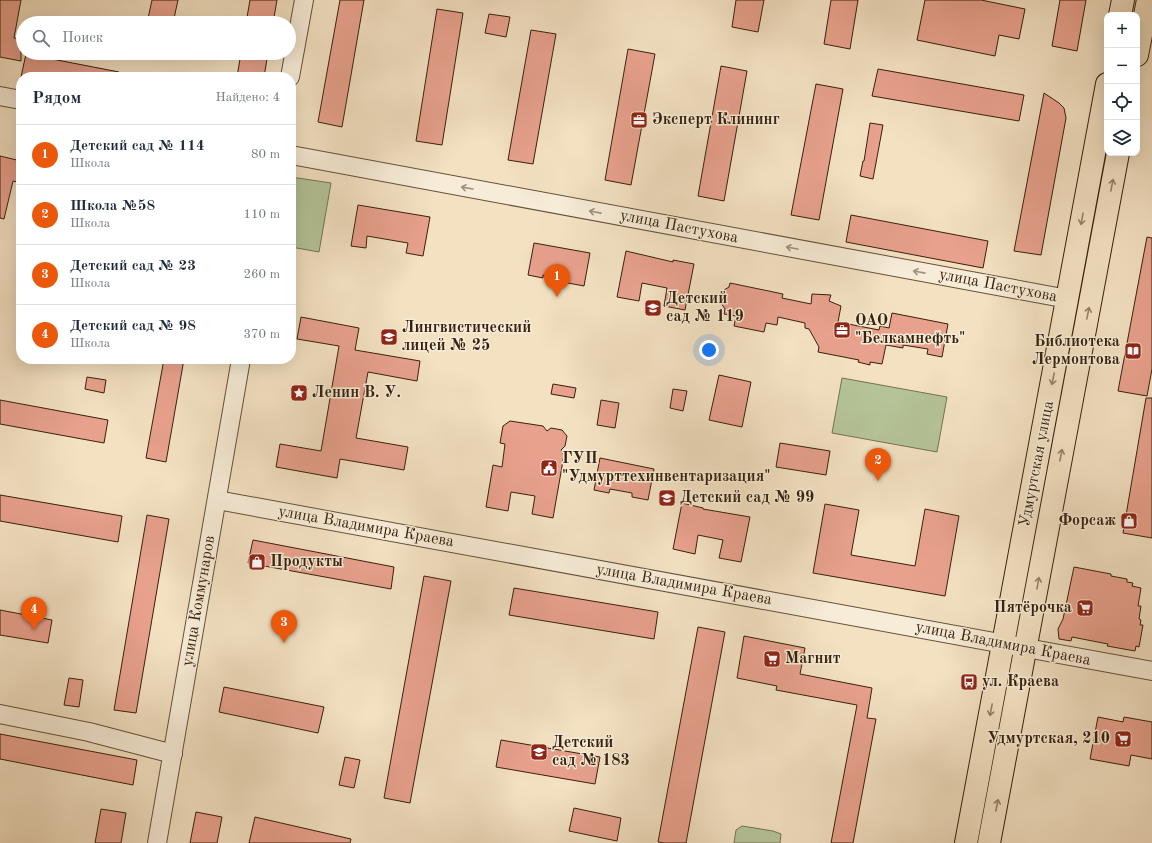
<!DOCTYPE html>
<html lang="ru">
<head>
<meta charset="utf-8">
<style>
	body { margin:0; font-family:"Old Standard TT",serif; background:#f2f2f3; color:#1f2937 }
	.controls { position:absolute; right:12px; top:12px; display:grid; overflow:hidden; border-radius:8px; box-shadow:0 4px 16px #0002 }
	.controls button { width:36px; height:36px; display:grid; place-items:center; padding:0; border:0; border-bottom:1px solid #e0e1e3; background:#fff; color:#1f2937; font:20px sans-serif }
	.you { position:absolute; left:709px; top:350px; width:14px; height:14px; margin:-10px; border:3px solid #fff; border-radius:50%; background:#1a73e8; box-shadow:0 0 0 6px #1a73e833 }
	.badge { display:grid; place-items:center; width:26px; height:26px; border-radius:50%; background:#ea580c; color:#fff; font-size:13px; font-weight:700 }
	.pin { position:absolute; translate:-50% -33px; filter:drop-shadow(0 1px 2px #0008) }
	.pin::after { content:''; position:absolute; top:21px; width:14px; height:12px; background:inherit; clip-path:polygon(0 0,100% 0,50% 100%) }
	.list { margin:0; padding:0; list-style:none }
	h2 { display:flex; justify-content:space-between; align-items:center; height:52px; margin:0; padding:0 16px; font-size:17px }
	h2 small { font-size:13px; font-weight:400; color:#747a83 }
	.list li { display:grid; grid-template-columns:26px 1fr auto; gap:12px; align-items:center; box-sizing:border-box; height:60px; padding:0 16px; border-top:1px solid #e0e1e3 }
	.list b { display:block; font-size:15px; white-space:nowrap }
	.list p { margin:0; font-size:13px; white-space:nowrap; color:#747a83 }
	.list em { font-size:13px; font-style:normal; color:#747a83 }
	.icon { flex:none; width:22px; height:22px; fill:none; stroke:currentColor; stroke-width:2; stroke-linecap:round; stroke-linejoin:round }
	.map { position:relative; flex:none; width:1152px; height:843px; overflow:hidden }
	.search { position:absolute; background:#fff; box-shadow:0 4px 16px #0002; left:16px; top:16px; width:280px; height:44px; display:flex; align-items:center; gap:10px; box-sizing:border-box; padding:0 14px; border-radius:22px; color:#747a83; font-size:15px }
	.panel { position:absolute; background:#fff; box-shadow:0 4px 16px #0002; left:16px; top:72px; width:280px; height:292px; border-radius:16px }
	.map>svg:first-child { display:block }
	.green { fill:#b5c498; stroke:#767252 }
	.building { fill:#e8a18d; stroke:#37200c }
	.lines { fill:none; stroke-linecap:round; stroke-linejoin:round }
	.minor-casing { stroke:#66503a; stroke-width:20 }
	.major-casing { stroke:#37200c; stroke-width:24 }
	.minor { stroke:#f7ecd7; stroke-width:18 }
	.major { stroke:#f3e1c2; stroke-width:22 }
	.oneway { stroke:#958067 }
	.oneway2 { stroke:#a1907c }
	.labels { text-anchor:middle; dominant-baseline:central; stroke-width:3; stroke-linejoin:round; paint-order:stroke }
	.poi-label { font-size:16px; font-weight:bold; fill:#37200c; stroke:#f7ecd7; text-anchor:start }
	.street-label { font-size:16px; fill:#37200c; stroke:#f7ecd7 }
</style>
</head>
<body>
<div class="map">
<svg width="1152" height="843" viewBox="0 0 1152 843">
	<rect width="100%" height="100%" fill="#f3e1c2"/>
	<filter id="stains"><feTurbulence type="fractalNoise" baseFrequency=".005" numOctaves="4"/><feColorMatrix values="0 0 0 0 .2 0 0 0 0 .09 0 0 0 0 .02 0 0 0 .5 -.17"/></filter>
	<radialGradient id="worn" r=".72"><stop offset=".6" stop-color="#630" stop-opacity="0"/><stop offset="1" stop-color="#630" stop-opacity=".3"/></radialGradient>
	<g class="green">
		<polygon points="291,177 331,183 319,252 291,247"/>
		<polygon points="842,378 947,397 937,452 832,433"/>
		<polygon points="742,826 773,831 781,834 780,843 734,843 736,830"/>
	</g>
	<g class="building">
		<polygon points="0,0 21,0 14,38 21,39 21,61 0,57"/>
		<polygon points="152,0 178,0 173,23 147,23"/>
		<polygon points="250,0 277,0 273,23 246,23"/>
		<polygon points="340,0 364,0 342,127 318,122"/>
		<polygon points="736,0 764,0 758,32 732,27"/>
		<polygon points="831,0 858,0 850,49 824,44"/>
		<polygon points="925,0 981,0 1025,9 1019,39 999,35 995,56 917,40"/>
		<polygon points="1060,0 1086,0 1077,51 1052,46"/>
		<polygon points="437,9 463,13 442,145 416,141"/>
		<polygon points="489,14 510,17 506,37 485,33"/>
		<polygon points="531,30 556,34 533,164 508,160"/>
		<polygon points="628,49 655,54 631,185 605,180"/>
		<polygon points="241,53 268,53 264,77 237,77"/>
		<polygon points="26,54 119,72 118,77 21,77"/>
		<polygon points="721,66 747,71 724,201 698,196"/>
		<polygon points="878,69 1024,95 1019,121 872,96"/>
		<polygon points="816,84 843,89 819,220 791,215"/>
		<polygon points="1044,93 1059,103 1064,108 1066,118 1041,255 1014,251"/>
		<polygon points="870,123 883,125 873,179 860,176 863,161 864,161"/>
		<polygon points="0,156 21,161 21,183 13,181 4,219 0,218"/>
		<polygon points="358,205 430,217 423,256 406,253 408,243 367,236 366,248 351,246"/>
		<polygon points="851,215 988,241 983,268 846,242"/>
		<polygon points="1147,237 1152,238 1152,369 1147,396 1118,391"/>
		<polygon points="534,243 590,253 584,286 568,283 569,280 543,275 543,278 528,275"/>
		<polygon points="626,251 673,262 673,260 694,264 685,310 664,306 667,288 642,283 639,301 617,297"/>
		<polygon points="730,283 783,294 782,298 811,304 812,294 831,295 829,301 841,306 838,322 879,330 880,326 889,328 892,313 948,324 942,357 927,354 928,349 903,345 903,348 886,345 882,364 870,362 870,365 858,362 859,360 818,352 819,347 809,329 805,328 805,323 778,317 777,325 766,323 764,332 734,326 736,316 724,314 725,309 721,303 722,296 724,290 729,287"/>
		<polygon points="301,317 359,328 355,350 420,361 417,381 368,372 356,438 408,447 404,470 340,459 337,478 276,467 280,444 321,451 339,346 297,339"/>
		<polygon points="164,359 184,359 166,462 146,458"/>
		<polygon points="719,375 751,382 742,427 709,420"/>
		<polygon points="87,377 106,380 104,393 85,389"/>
		<polygon points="553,384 576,388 574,398 551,394"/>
		<polygon points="673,389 687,391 683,411 670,408"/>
		<polygon points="1146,398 1152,398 1152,538 1123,533"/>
		<polygon points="0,400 108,420 104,443 0,424"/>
		<polygon points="601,400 619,403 615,428 597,425"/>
		<polygon points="510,421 543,426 547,431 551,428 562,430 567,436 565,446 561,450 564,455 553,518 532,514 535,496 511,492 508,511 486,507 493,465 502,467 505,444 500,443 503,426"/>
		<polygon points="780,443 830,451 826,475 776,467"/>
		<polygon points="600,458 654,469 648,500 632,497 632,493 610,489 609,493 594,490"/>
		<polygon points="0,495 122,516 118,542 0,521"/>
		<polygon points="682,503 703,508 703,509 750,517 741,562 719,558 723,540 698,535 695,554 673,549"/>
		<polygon points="825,504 859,510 851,555 915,566 925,509 959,516 945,596 813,573"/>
		<polygon points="147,515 169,519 136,713 114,710"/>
		<polygon points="253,540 394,567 391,589 248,563"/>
		<polygon points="1074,567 1111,574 1111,576 1127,579 1127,582 1133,583 1132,586 1141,588 1138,606 1141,606 1139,619 1141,620 1140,625 1143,625 1139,647 1136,646 1135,651 1107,646 1108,644 1072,637 1071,641 1059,639 1058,629 1063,619"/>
		<polygon points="424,576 451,581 410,803 384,798"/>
		<polygon points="514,588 658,612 654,639 509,615"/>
		<polygon points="0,610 52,620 48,643 0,635"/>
		<polygon points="698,627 725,632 686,843 664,843 658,842"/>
		<polygon points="744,636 805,648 800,674 872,688 867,718 876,719 853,843 831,843 857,705 776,690 777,686 737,678"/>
		<polygon points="69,678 83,680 79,707 64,705"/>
		<polygon points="224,687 324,707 318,733 219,712"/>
		<polygon points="1098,717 1123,722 1124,717 1152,722 1152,759 1131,755 1129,766 1090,759"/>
		<polygon points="0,734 137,760 133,785 0,759"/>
		<polygon points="501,740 600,757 595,784 496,767"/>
		<polygon points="345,757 360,760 354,788 339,785"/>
		<polygon points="574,808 621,818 617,841 569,831"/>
		<polygon points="101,809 126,813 121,843 95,843"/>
		<polygon points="196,812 222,817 217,843 190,843"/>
		<polygon points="255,817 351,839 350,843 249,843"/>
	</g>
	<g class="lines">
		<g class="minor-casing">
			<g id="minor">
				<polyline points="290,77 304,0"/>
				<polyline points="0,96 21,100"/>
				<polyline points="291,155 1068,299"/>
				<polyline points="217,500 1152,671"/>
				<polyline points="0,714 89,732 173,754"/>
				<polyline points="157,843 241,359"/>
			</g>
		</g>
		<g class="major-casing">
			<g id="major">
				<polyline points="1120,15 1123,0"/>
				<polyline points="1137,55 1148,0"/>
				<polyline points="966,843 1107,84"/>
				<polyline points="989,843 1118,153"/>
			</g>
		</g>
		<use href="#minor" class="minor"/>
		<use href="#major" class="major"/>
	</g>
	<defs><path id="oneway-shaft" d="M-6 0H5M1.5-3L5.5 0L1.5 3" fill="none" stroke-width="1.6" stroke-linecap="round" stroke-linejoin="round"/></defs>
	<g class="oneway">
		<use href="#oneway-shaft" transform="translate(1112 185) rotate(-79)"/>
		<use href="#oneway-shaft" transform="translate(1082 219) rotate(100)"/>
		<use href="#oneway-shaft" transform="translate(1088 313) rotate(-79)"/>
		<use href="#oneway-shaft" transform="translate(1053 379) rotate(101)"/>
		<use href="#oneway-shaft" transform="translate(1061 455) rotate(-79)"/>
		<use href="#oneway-shaft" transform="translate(1038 583) rotate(-80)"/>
		<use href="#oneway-shaft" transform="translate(991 710) rotate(101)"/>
		<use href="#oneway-shaft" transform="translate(997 805) rotate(-79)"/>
	</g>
	<g class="oneway2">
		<use href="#oneway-shaft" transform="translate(467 188) rotate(-170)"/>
		<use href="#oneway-shaft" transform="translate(595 212) rotate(-169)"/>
		<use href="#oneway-shaft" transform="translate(792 248) rotate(-170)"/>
		<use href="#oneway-shaft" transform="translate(919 272) rotate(-169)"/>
	</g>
	<defs>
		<g id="office-square" transform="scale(0.9)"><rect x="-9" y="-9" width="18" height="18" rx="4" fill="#8f2418" stroke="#f7ecd7"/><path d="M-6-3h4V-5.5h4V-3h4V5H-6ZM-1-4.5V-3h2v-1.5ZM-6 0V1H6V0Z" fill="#fff"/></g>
		<g id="school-square" transform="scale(0.9)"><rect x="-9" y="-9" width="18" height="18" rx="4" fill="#8f2418" stroke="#f7ecd7"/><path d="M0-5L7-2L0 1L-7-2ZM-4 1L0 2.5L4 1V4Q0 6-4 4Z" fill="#fff"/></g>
		<g id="library-square" transform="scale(0.9)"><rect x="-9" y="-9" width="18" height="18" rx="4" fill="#8f2418" stroke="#f7ecd7"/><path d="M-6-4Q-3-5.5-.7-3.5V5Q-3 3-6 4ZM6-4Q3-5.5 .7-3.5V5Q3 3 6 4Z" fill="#fff"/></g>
		<g id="sight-square" transform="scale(0.9)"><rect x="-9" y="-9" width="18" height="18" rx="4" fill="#8f2418" stroke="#f7ecd7"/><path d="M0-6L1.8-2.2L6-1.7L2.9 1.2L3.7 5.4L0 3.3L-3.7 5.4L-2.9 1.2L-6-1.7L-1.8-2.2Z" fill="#fff"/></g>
		<g id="civic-square" transform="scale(0.9)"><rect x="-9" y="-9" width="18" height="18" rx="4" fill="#8f2418" stroke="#f7ecd7"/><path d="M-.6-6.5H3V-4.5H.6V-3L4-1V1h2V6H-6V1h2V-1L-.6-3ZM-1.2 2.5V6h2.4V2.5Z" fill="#fff"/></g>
		<g id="shop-square" transform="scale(0.9)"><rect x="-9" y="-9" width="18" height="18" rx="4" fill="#8f2418" stroke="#f7ecd7"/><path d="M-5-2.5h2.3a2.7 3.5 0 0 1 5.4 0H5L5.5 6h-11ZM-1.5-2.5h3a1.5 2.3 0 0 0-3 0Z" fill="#fff"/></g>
		<g id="supermarket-square" transform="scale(0.9)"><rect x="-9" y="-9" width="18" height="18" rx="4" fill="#8f2418" stroke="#f7ecd7"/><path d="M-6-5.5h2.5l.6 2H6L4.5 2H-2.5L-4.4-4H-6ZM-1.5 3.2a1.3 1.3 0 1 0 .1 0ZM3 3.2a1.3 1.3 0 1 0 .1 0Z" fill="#fff"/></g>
		<g id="bus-square" transform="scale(0.9)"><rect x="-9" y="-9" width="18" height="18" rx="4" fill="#8f2418" stroke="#f7ecd7"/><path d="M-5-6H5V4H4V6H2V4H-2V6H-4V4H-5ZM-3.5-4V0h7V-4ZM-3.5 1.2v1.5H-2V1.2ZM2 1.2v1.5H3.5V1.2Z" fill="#fff"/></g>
	</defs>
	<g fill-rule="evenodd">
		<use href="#office-square" x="639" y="120"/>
		<use href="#school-square" x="653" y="308"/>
		<use href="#office-square" x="842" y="330"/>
		<use href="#school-square" x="389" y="337"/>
		<use href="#library-square" x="1133" y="351"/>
		<use href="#sight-square" x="299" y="393"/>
		<use href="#civic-square" x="549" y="468"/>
		<use href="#school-square" x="667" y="498"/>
		<use href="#shop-square" x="1129" y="521"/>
		<use href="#shop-square" x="257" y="562"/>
		<use href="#supermarket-square" x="1085" y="608"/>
		<use href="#supermarket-square" x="772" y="659"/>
		<use href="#bus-square" x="969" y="682"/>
		<use href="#supermarket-square" x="1123" y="739"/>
		<use href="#school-square" x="539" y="752"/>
	</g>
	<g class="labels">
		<g class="poi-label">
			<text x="652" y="120">Эксперт Клининг</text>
			<text x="666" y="299">Детский<tspan x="666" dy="18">сад № 119</tspan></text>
			<text x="855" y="321">ОАО<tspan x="855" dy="18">"Белкамнефть"</tspan></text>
			<text x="402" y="328">Лингвистический<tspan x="402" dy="18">лицей № 25</tspan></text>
			<text x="1120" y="342" text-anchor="end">Библиотека<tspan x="1120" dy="18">Лермонтова</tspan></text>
			<text x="312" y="393">Ленин В. У.</text>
			<text x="562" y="459">ГУП<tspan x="562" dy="18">"Удмурттехинвентаризация"</tspan></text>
			<text x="680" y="498">Детский сад № 99</text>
			<text x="1116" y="521" text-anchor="end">Форсаж</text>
			<text x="270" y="562">Продукты</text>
			<text x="1072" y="608" text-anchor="end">Пятёрочка</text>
			<text x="785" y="659">Магнит</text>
			<text x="982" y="682">ул. Краева</text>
			<text x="1110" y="739" text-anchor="end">Удмуртская, 210</text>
			<text x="552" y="743">Детский<tspan x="552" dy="18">сад № 183</tspan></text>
		</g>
		<g class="street-label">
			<text transform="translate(679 227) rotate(11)">улица Пастухова</text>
			<text transform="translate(998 286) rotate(11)">улица Пастухова</text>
			<text transform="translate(1037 464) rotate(-79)">Удмуртская улица</text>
			<text transform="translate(366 527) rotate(10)">улица Владимира Краева</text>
			<text transform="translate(684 585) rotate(10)">улица Владимира Краева</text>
			<text transform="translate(199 601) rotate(-80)">улица Коммунаров</text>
			<text transform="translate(1003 644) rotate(11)">улица Владимира Краева</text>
		</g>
	</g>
	<rect width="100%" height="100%" filter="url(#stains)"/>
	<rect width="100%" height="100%" fill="url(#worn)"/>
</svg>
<div class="controls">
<button>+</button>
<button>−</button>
<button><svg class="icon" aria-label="locate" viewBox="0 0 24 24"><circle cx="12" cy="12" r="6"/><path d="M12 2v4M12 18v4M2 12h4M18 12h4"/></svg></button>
<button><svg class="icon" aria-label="layers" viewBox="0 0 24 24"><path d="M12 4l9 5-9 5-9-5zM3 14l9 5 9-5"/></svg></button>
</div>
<div class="you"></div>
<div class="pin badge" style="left:557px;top:297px">1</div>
<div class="pin badge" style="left:878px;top:481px">2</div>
<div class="pin badge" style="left:284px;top:643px">3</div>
<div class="pin badge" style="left:34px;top:630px">4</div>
<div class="search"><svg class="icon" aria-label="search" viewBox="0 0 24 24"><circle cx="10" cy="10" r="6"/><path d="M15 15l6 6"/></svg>Поиск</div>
<section class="panel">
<h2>Рядом<small>Найдено: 4</small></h2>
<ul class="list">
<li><span class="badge">1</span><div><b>Детский сад № 114</b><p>Школа</p></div><em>80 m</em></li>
<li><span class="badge">2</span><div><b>Школа №58</b><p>Школа</p></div><em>110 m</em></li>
<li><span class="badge">3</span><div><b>Детский сад № 23</b><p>Школа</p></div><em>260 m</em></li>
<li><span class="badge">4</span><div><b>Детский сад № 98</b><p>Школа</p></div><em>370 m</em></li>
</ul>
</section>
</div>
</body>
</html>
